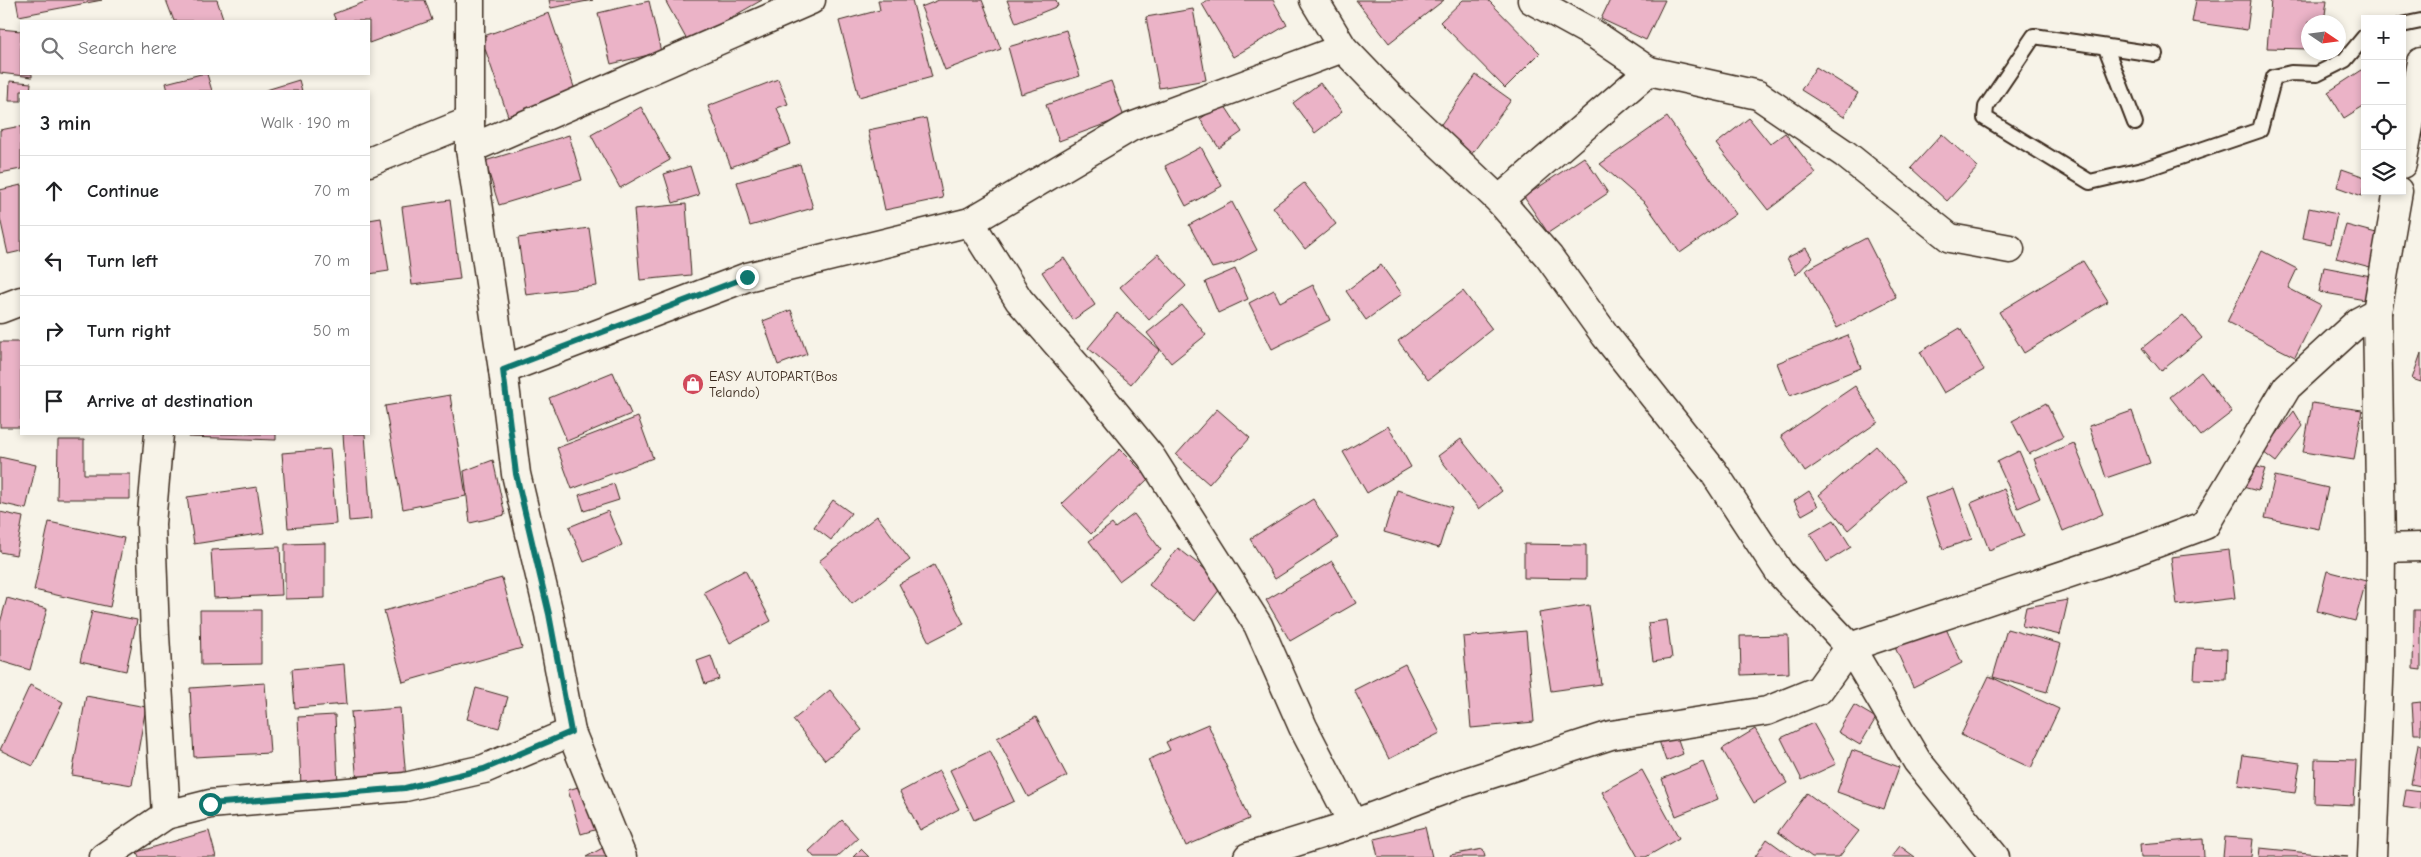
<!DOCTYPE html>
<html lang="en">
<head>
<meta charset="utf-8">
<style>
	body { margin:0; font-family:"Comic Neue",sans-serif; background:#f6f6f6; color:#202124 }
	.controls { position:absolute; right:15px; top:15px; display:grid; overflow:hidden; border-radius:0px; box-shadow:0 2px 8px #0003 }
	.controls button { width:45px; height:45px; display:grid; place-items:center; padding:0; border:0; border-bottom:1px solid #e0e0e0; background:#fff; color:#202124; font:25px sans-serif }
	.compass { position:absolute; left:2301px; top:15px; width:45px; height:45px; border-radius:50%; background:#fff; box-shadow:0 2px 8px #0003; rotate:103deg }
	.stop { position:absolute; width:15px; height:15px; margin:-11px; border:4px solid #0f766e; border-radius:50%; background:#fff }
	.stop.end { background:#0f766e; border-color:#fff; box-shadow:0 1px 5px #0008 }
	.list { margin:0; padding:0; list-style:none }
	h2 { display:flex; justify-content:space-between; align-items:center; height:65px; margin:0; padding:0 20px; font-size:21px }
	h2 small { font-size:16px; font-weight:400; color:#757577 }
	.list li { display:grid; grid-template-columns:32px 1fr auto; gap:15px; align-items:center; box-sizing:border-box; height:70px; padding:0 20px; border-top:1px solid #e0e0e0 }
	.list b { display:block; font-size:19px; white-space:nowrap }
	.list em { font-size:16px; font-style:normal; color:#757577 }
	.icon { flex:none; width:28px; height:28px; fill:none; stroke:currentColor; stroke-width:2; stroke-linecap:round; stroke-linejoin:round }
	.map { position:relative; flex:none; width:2421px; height:857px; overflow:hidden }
	.search { position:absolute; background:#fff; box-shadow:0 2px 8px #0003; left:20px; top:20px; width:350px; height:55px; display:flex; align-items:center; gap:12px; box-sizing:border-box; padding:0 18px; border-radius:0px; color:#757577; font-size:19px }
	.panel { position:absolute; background:#fff; box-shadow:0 2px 8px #0003; left:20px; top:90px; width:350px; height:345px; border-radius:0px }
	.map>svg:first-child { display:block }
	.building { fill:#ebb3c7; stroke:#3b2a1e }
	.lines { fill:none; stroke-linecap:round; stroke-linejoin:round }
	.service-casing { stroke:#3b2a1e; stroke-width:18 }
	.minor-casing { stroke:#3b2a1e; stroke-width:31 }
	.tertiary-casing { stroke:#3b2a1e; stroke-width:31 }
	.service { stroke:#f7f3e8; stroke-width:14 }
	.minor { stroke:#f7f3e8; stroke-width:28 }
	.tertiary { stroke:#f7f3e8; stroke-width:28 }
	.route { stroke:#0f766e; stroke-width:6 }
	.labels { text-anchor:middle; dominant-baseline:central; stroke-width:4; stroke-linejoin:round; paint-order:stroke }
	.poi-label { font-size:14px; fill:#3b2a1e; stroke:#f7f3e8; text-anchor:start }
</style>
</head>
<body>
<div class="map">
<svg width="2421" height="857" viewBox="0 0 2421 857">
	<rect width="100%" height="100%" fill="#f7f3e8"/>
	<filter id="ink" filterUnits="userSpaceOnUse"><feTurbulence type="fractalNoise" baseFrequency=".02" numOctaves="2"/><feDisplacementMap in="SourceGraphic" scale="10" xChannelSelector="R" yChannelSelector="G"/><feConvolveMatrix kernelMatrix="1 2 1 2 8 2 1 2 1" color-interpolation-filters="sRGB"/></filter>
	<g filter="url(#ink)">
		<g class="building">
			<polygon points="16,0 102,0 19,16"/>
			<polygon points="166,0 217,0 224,21 174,21"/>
			<polygon points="370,0 425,0 432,20 369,43 369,21 336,21 333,14"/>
			<polygon points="549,0 593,0 551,8"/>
			<polygon points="665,0 762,0 688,42"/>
			<polygon points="878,0 912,0 932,77 859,97 839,21 880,10"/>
			<polygon points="939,0 982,0 1001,49 945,70 921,7"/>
			<polygon points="1007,0 1056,0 1058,6 1016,23"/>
			<polygon points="1208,0 1273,0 1287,25 1233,57 1202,4"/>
			<polygon points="1356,0 1444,0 1389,43"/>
			<polygon points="1463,0 1488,0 1540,53 1505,88 1440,22"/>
			<polygon points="1610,0 1665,0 1646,40 1601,19"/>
			<polygon points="2196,0 2251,0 2247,30 2192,22"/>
			<polygon points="2271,0 2327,0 2324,22 2308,22 2308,49 2267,48"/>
			<polygon points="649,1 661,52 611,64 598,13"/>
			<polygon points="1193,9 1206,80 1159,88 1146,17"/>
			<polygon points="549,13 576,93 508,116 481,37"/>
			<polygon points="0,29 21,31 21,74 32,74 32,77 0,73"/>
			<polygon points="1066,30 1080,76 1021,94 1008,47"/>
			<polygon points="1816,67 1858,93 1844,117 1801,90"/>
			<polygon points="2365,68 2365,105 2344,118 2328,92"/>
			<polygon points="201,74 207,74 212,91 168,91 166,83"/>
			<polygon points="1476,75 1511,100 1471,155 1437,130"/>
			<polygon points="778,79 788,104 777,108 791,144 731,167 708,106"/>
			<polygon points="299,80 302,91 263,91"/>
			<polygon points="10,81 31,83 30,91 21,91 21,101 9,101"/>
			<polygon points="1111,81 1124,117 1059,141 1046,105"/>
			<polygon points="1320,83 1342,112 1315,133 1293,103"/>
			<polygon points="1223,103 1242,132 1219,148 1200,119"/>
			<polygon points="641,107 670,160 620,188 591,135"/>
			<polygon points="1667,117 1736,214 1680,253 1645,203 1600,164"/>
			<polygon points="926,118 943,198 885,210 868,130"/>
			<polygon points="1749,118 1770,144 1785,133 1816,173 1768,210 1716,144"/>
			<polygon points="21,126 21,169 0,173 0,130"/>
			<polygon points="1942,134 1978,167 1947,201 1911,168"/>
			<polygon points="569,135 582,180 499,205 485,161"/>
			<polygon points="1201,147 1222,186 1186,206 1165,166"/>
			<polygon points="1584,157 1608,193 1548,233 1524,197"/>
			<polygon points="800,164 813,208 750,226 737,182"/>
			<polygon points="690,166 699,195 673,203 664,174"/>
			<polygon points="2342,169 2365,177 2362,196 2337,187"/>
			<polygon points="1304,183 1336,224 1305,249 1273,207"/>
			<polygon points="21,185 21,251 8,254 0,218 0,190"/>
			<polygon points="450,200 460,279 412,285 402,207"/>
			<polygon points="1232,202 1257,250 1233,263 1212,268 1189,225"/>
			<polygon points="686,204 691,275 640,280 634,209"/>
			<polygon points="2309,208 2337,214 2331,244 2303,238"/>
			<polygon points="381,218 389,271 369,274 369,220"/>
			<polygon points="2346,225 2380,234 2370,267 2336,258"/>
			<polygon points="589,228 597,286 526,295 518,238"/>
			<polygon points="1866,238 1896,297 1837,328 1806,270"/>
			<polygon points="1806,248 1812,258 1796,275 1787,258"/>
			<polygon points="2262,251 2297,269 2288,288 2321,305 2295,357 2227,322"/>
			<polygon points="1158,254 1186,286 1149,320 1120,287"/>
			<polygon points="1064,258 1095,305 1073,320 1042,272"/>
			<polygon points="2083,261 2108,301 2024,353 1999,312"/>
			<polygon points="1381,265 1402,294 1366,320 1346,291"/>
			<polygon points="2324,267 2376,277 2371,301 2319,292"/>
			<polygon points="1235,269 1248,299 1218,313 1205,282"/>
			<polygon points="1313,285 1330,320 1272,349 1249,303 1274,290 1280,302"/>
			<polygon points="1463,291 1492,329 1428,380 1398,341"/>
			<polygon points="1182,305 1206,335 1171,363 1147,333"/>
			<polygon points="791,310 807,354 778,365 763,321"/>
			<polygon points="1117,313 1160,350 1131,384 1088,348"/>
			<polygon points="2183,315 2202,338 2161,371 2142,348"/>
			<polygon points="1960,328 1984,370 1944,393 1920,352"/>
			<polygon points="1848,335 1861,368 1790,396 1777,363"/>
			<rect x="0" y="342" width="21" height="85"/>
			<polygon points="2421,353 2421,382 2412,379"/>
			<polygon points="613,372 631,414 567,441 549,398"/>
			<polygon points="2201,372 2232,412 2201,436 2170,397"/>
			<polygon points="1855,386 1878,422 1805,472 1781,436"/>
			<polygon points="450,395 466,496 403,509 385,406"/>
			<polygon points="2046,403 2063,437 2029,454 2012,421"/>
			<polygon points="2312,403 2362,410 2354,460 2303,452"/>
			<polygon points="1217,409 1250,438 1209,484 1176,455"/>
			<polygon points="2132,411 2150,463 2106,478 2089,426"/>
			<polygon points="2294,411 2303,426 2276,462 2263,452"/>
			<polygon points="638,417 653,458 572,489 557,448"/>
			<polygon points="1388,426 1411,467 1367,493 1343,452"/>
			<polygon points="188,434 276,434 276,440 188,437"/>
			<polygon points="343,434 365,434 371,519 349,521"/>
			<polygon points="1461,439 1502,491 1479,509 1438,456"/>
			<polygon points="58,440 84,440 84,474 130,474 130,499 57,499"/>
			<polygon points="2074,443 2103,514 2063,531 2034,459"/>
			<polygon points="1876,446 1905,481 1848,530 1819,495"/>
			<polygon points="330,449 336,524 288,528 282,453"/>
			<polygon points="1120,449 1149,478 1091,534 1062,504"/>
			<polygon points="2019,451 2040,498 2018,508 1997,462"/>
			<polygon points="0,457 36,465 26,509 0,503"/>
			<polygon points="493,460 505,515 470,523 464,471"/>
			<polygon points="2246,464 2265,469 2258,491 2239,486"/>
			<polygon points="2275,476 2328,488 2319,529 2265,518"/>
			<polygon points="614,484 619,500 584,511 579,495"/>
			<polygon points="257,487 264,533 194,544 187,497"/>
			<polygon points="1954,488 1972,539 1943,549 1925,498"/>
			<polygon points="2004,489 2024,536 1989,550 1971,503"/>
			<polygon points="1397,490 1452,507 1439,548 1384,532"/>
			<polygon points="1809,491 1818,506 1802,515 1794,501"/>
			<polygon points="1313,499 1338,538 1275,579 1250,539"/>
			<polygon points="833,500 851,513 831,540 814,527"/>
			<polygon points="608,511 622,545 584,562 569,527"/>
			<polygon points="0,512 23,517 16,555 0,552"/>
			<polygon points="1134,514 1161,550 1119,581 1089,541 1112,524 1115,528"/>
			<polygon points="877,516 910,560 852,604 819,561"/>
			<polygon points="1834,520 1851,547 1827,562 1810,534"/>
			<polygon points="49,522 124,538 110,607 34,590"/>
			<polygon points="325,543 325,598 285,599 285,544"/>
			<polygon points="1524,544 1586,545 1586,579 1524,578"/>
			<polygon points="280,547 282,595 214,598 211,550"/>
			<polygon points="1178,548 1224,584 1195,621 1149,585"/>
			<polygon points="2229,550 2235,598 2177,605 2171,557"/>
			<polygon points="1332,561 1356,603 1290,641 1266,600"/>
			<polygon points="934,565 964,624 929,642 899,584"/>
			<polygon points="745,570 771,621 730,643 704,592"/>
			<polygon points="2327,571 2366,581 2355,621 2317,611"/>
			<polygon points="502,578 522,648 403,682 384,611"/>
			<polygon points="7,598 47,609 30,670 0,661 0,623"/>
			<polygon points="2068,600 2060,635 2022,626 2026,607"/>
			<polygon points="1589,605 1601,684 1551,691 1539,613"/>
			<polygon points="200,610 261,610 261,664 201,665"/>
			<polygon points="2414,610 2421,610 2421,670 2413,669"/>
			<polygon points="92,611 137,620 126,671 80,661"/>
			<polygon points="1667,620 1672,658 1653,661 1648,623"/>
			<polygon points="1942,620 1962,663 1913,687 1893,643"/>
			<polygon points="2007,629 2061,644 2047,692 1993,677"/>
			<polygon points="1526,631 1534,722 1471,728 1463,637"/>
			<polygon points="1788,635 1789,673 1741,675 1740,636"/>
			<polygon points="2196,648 2227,649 2226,680 2194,679"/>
			<polygon points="711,656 719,679 705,684 697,661"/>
			<polygon points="344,664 347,704 295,708 292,669"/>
			<polygon points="1405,664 1440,733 1389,759 1354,690"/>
			<polygon points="1989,676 2059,709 2031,768 1961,735"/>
			<polygon points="265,683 270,753 194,757 190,688"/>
			<polygon points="30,685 63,702 33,766 0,750"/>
			<polygon points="476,688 508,697 499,728 467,719"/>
			<polygon points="830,690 862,730 825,760 793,720"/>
			<polygon points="86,696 146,707 132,785 72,775"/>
			<polygon points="2421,702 2421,734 2414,734 2412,703"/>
			<polygon points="1854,705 1876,718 1860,745 1838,732"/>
			<polygon points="400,708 406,779 357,783 351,712"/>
			<polygon points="335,715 338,785 301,787 298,717"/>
			<polygon points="1036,717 1067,776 1028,797 997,738"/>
			<polygon points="1813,723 1836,764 1802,780 1781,738"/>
			<polygon points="1208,724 1249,819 1186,846 1148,760 1170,750 1166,742"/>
			<polygon points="1674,728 1683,754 1666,761 1657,735"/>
			<polygon points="1755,729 1787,783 1754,803 1722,749"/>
			<polygon points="2418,745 2421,745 2421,786 2411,784"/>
			<polygon points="1852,750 1899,767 1884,809 1837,792"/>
			<polygon points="990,751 1014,801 974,820 950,770"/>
			<polygon points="2243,755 2300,763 2295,793 2238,785"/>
			<polygon points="2315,759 2356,760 2354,805 2314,803"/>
			<polygon points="1703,762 1718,799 1676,816 1662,779"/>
			<polygon points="1642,770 1679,838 1646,857 1638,857 1602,792"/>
			<polygon points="939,771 959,809 920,830 900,792"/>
			<polygon points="588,784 601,828 581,834 568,790"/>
			<polygon points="2406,790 2421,792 2421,810 2403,807"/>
			<polygon points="1807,793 1859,831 1839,857 1812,857 1778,832"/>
			<polygon points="842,820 858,838 837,857 814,857 809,851"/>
			<polygon points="1425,827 1432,857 1378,857 1374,839"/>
			<polygon points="209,831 216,857 139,857 137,852"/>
			<polygon points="2225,837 2253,839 2251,857 2223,857"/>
			<polygon points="1767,839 1792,857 1755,857"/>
			<polygon points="2203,839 2204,857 2141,857 2140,844"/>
			<polygon points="608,845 614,857 586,857"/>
			<polygon points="1900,846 1915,857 1891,857"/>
			<polygon points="2260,848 2348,857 2259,857"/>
			<polygon points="861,849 869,857 853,857"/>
			<polygon points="1483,849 1485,857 1451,857 1450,855"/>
		</g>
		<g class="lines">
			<g class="service-casing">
				<g id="service">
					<polyline points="2402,25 2421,21"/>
					<polyline points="2106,48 2135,123"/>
					<polyline points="2155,54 2034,36 1986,107 1985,118 2090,182 2142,170 2260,130 2274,77 2291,73 2317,74 2345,60 2365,36"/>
				</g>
			</g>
			<g class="minor-casing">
				<g id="minor">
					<polyline points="470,0 470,149 503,370 516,474 549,614 571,732 622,857"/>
					<polyline points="1314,0 1343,48 1390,97 1499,200 1549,257 1605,335 1713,471 1780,573 1850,647 1917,761 1995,857"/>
					<polyline points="1532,0 1594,34 1649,71"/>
					<polyline points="470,149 811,0"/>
					<polyline points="369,162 470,121"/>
					<polyline points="1499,200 1649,71 1758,95 1845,154 1950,238 2010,249"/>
					<polyline points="970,222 1019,300 1080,370 1151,457 1258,625 1303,727 1353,824"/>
					<polyline points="0,309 21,301"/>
					<polyline points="503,370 747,277 970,222 1131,127 1343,48"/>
					<polyline points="159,434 151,524 155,635 166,815"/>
					<polyline points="2381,548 2421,547"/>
					<polyline points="104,857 166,815 210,804 405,787 484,769 571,732"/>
					<polyline points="1248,857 1353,824 1457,785 1611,735 1767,711 1819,690 1850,647 2138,550 2205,525 2287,387 2358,322 2377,312"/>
				</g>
			</g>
			<g class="tertiary-casing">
				<g id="tertiary">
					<polyline points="2402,164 2421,62"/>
					<polyline points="2372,857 2380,658 2381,548 2377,312 2398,191"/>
				</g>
			</g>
			<use href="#service" class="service"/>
			<use href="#minor" class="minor"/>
			<use href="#tertiary" class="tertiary"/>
		</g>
	</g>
	<g class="lines" filter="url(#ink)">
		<polyline class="route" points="210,804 405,788 484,769 571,732 549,614 516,474 503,370 747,277"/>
	</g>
	<defs>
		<g id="shop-disc" transform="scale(1.125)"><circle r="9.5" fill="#d1495b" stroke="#f7f3e8"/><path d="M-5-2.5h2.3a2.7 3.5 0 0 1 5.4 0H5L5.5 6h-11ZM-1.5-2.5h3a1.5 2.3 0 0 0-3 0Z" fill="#fff"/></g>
	</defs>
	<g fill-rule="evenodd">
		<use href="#shop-disc" x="693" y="384"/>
	</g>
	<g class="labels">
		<g class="poi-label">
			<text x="709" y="376">EASY AUTOPART(Bos<tspan x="709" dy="16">Telando)</tspan></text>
		</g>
	</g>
</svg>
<div class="controls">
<button>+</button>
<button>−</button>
<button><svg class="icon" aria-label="locate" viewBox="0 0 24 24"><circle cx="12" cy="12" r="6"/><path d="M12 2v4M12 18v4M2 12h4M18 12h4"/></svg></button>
<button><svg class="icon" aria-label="layers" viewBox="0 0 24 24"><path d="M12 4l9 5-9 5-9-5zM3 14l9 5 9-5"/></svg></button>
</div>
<svg class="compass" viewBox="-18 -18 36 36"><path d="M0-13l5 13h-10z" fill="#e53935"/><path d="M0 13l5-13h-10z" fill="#757577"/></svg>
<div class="stop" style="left:210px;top:804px"></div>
<div class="stop end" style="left:747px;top:277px"></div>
<div class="search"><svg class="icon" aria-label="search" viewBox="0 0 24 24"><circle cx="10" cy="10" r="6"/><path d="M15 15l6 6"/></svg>Search here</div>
<section class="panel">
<h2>3 min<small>Walk · 190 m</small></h2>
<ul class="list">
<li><svg class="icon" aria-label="ahead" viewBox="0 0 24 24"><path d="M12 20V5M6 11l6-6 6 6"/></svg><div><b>Continue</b></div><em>70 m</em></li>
<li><svg class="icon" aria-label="left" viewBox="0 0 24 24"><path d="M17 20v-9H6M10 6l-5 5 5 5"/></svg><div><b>Turn left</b></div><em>70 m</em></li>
<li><svg class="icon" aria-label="right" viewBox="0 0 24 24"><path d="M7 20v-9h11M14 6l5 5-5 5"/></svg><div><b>Turn right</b></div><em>50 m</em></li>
<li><svg class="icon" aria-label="arrive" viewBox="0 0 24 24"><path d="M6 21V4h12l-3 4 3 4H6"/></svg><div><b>Arrive at destination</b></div></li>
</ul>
</section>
</div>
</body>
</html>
